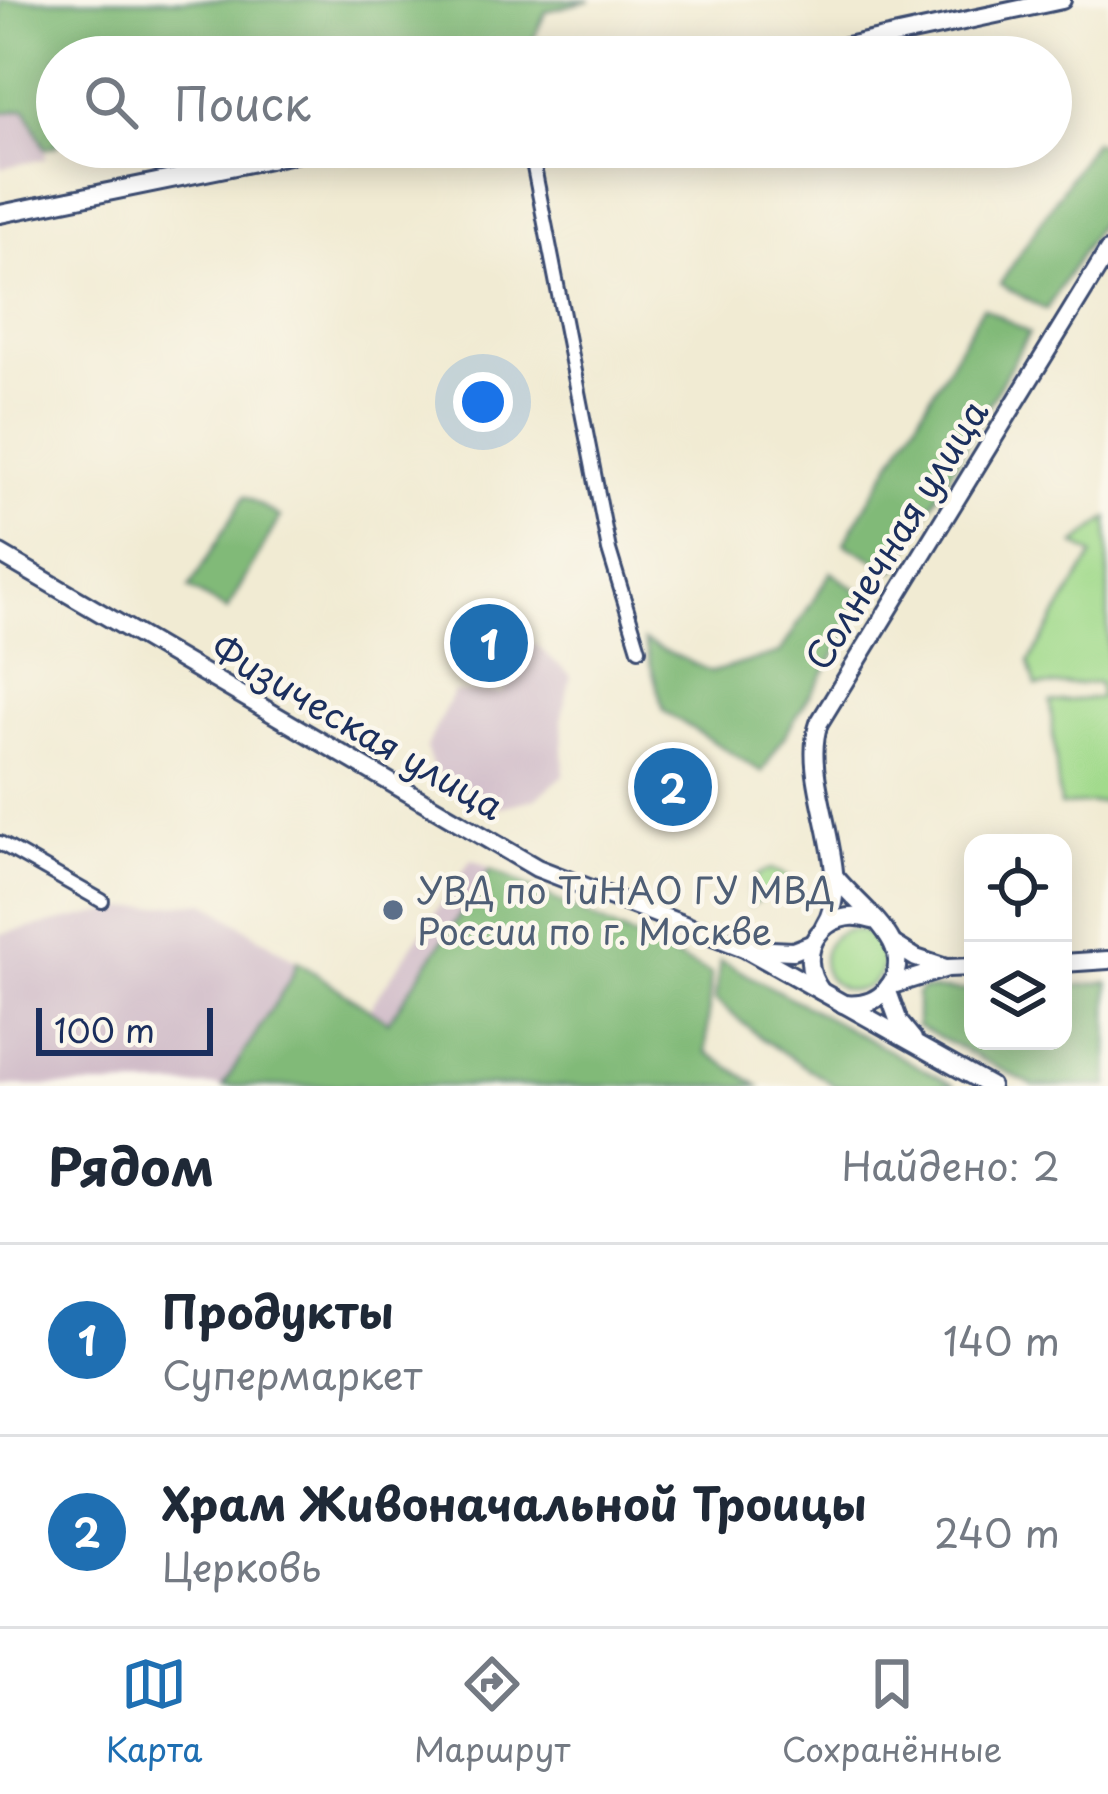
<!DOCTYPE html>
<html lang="ru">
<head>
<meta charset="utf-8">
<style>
	body { margin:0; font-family:"Playpen Sans",sans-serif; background:#f2f2f3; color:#1f2937 }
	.controls { position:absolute; right:36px; bottom:36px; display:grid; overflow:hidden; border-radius:24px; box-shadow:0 6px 30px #0003 }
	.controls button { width:108px; height:108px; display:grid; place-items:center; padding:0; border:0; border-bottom:3px solid #e0e1e3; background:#fff; color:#1f2937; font:60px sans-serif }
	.scale { position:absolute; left:36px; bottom:30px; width:177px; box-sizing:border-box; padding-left:12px; border:6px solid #1b2f5e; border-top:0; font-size:33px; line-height:42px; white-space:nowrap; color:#1b2f5e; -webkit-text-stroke:9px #fbf7ec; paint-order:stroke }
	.you { position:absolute; left:483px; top:402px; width:42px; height:42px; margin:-30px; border:9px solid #fff; border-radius:50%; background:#1a73e8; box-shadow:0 0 0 18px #1a73e833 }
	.badge { display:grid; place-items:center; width:78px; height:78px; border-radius:50%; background:#1f6fb2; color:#fff; font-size:39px; font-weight:700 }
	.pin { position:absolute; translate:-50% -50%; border:6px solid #fff; box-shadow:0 3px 12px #0006 }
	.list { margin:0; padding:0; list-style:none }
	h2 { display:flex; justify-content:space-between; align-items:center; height:156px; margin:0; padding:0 48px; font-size:51px }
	h2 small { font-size:39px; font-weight:400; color:#747a83 }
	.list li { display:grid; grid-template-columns:78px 1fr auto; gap:36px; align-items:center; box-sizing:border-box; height:192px; padding:0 48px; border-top:3px solid #e0e1e3 }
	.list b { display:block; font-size:45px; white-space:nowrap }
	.list p { margin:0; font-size:39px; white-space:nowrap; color:#747a83 }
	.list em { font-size:39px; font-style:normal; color:#747a83 }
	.icon { flex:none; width:66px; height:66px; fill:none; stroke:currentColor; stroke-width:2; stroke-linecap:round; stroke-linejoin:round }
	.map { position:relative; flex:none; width:1108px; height:1086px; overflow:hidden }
	.search { position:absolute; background:#fff; box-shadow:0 6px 30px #0003; left:36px; right:36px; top:36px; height:132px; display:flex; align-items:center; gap:30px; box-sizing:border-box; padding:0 42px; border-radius:66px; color:#747a83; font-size:45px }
	.sheet { height:540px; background:#fff }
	nav { display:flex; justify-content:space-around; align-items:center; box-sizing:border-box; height:168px; border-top:3px solid #e0e1e3; background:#fff; font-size:33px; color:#747a83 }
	nav a { display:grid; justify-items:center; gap:6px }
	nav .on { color:#1f6fb2 }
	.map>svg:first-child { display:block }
	.industrial { fill:#d1bdc9 }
	.green { fill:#a2da8c; stroke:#5e8475; stroke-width:3 }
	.forest { fill:#81ba78; stroke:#4e746b; stroke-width:3 }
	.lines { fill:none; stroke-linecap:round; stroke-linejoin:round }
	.street-casing { stroke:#3b4b70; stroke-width:18 }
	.secondary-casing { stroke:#3b4b70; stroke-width:22 }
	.street { stroke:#fff; stroke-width:12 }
	.secondary { stroke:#fff; stroke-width:16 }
	.service-dot { fill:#5c6f8a; stroke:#fbf7ec; stroke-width:4.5 }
	.labels { text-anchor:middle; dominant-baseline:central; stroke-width:9; stroke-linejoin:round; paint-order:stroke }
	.street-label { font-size:36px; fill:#1b2f5e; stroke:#fbf7ec }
	.service-label { font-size:36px; fill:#4e5e75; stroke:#fbf7ec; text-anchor:start }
</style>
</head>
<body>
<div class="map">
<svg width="1108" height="1086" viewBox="0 0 1108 1086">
	<rect width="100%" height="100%" fill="#fbf7ec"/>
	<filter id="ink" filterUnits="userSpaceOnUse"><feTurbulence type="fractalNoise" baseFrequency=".00833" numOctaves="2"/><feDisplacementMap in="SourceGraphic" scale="24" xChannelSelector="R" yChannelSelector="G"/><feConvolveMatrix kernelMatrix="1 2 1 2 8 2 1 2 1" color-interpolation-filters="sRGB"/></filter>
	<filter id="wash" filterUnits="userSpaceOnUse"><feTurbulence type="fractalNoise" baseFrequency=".004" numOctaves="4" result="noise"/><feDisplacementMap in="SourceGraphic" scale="48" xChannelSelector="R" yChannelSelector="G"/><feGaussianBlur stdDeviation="2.7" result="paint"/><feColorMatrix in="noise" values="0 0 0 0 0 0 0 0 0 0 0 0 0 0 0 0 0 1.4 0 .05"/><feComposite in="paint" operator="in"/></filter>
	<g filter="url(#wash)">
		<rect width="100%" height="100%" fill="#f1ebd3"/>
		<g class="industrial">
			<polygon points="26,109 45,149 45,159 0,168 0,113"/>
			<polygon points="534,643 571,676 562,716 564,775 535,799 500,807 434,771 426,748 453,692 502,693"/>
			<polygon points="471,859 711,974 706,1052 761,1086 0,1086 0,934 120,909 206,902 369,1009"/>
		</g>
		<g class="green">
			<polygon points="1108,518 1108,802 1060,806 1050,702 1100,698 1099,683 1036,686 1029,662 1093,555 1075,544"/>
			<path d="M772,869l20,9 -42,28c-3,-19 2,-32 22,-37z"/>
			<circle cx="853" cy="960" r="30"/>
		</g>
		<g class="forest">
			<polygon points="0,0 591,0 546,11 530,47 481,57 57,57 57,146 45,149 26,109 0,113"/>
			<polygon points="1094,141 1108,150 1108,210 1046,310 1000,284"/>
			<polygon points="983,307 1029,333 895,571 844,543"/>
			<polygon points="245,496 280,517 227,610 189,588"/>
			<polygon points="831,572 870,599 762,772 664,711 644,641 712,672 780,653"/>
			<polygon points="491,869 711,974 706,1052 759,1086 223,1086 291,978 297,961 388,1022"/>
			<polygon points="720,960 955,1086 835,1086 761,1038 715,1000"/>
			<polygon points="1108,982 1108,1086 1034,1086 917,1026 917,994 922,989 973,991 973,1041 1063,1041 1063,987"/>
		</g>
	</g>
	<g filter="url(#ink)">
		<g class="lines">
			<g class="street-casing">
				<g id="street">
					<polyline points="530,147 609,550 639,649"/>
					<polyline points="0,843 102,901"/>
				</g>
			</g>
			<g class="secondary-casing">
				<g id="secondary">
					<polyline points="795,57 1062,0"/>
					<polyline points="0,214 328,147"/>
					<polyline points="0,554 537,868 744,948 990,1086"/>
					<path d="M833,874c23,32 91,72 53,116 -11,13 -26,16 -43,14"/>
					<path d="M824,926c34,-52 -26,-144 -5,-203l289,-472"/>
					<polyline points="895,945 916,958 946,968"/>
					<polyline points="750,949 793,951 811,944"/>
					<polyline points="1063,963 1108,960"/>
					<polyline points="889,986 947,968 973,967"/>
					<polyline points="887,989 899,1022 913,1039"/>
					<path d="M821,991c-30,-40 5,-87 51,-71"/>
				</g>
			</g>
			<use href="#street" class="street"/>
			<use href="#secondary" class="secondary"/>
		</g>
	</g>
	<circle class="service-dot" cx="393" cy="910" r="12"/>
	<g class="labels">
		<g class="street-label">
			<text transform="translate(895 534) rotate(-58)">Солнечная улица</text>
			<text transform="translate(358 726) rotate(30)">Физическая улица</text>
		</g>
		<g class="service-label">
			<text x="417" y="889">УВД по ТиНАО ГУ МВД<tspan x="417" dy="41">России по г. Москве</tspan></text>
		</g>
	</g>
</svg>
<div class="controls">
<button><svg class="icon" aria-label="locate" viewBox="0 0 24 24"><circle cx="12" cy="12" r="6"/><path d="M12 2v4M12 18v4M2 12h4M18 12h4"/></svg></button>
<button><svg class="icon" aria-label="layers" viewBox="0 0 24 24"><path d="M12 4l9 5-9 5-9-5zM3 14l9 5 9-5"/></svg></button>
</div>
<div class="scale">100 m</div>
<div class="you"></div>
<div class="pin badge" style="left:489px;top:643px">1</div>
<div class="pin badge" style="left:673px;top:787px">2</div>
<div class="search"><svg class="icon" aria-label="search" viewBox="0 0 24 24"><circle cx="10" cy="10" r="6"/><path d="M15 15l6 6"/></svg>Поиск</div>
</div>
<section class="sheet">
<h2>Рядом<small>Найдено: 2</small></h2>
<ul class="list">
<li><span class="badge">1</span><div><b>Продукты</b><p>Супермаркет</p></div><em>140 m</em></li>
<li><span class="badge">2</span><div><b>Храм Живоначальной Троицы</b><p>Церковь</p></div><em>240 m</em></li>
</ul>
</section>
<nav>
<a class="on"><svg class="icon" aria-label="map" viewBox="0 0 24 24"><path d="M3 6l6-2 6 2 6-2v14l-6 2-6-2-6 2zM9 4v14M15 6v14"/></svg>Карта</a>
<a><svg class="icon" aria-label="directions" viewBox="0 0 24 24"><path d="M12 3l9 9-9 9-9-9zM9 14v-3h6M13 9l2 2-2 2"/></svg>Маршрут</a>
<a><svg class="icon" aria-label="saved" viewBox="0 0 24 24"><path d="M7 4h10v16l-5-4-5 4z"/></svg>Сохранённые</a>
</nav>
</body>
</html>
